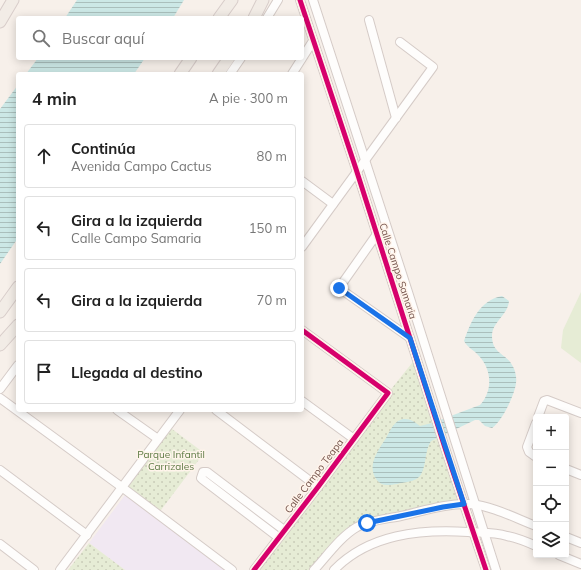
<!DOCTYPE html>
<html lang="es">
<head>
<meta charset="utf-8">
<style>
	body { margin:0; font-family:Mulish,sans-serif; background:#f6f6f6; color:#222 }
	.controls { position:absolute; right:12px; bottom:12px; display:grid; overflow:hidden; border-radius:4px; box-shadow:0 2px 10px #0003 }
	.controls button { width:36px; height:36px; display:grid; place-items:center; padding:0; border:0; border-bottom:1px solid #e0e0e0; background:#fff; color:#222; font:20px sans-serif }
	.stop { position:absolute; width:12px; height:12px; margin:-9px; border:3px solid #1a73e8; border-radius:50%; background:#fff }
	.stop.end { background:#1a73e8; border-color:#fff; box-shadow:0 1px 4px #0008 }
	.list { margin:0; padding:0; list-style:none }
	h2 { display:flex; justify-content:space-between; align-items:center; height:52px; margin:0; padding:0 16px; font-size:17px }
	h2 small { font-size:13px; font-weight:400; color:#767676 }
	.list li { display:grid; grid-template-columns:26px 1fr auto; gap:12px; align-items:center; box-sizing:border-box; height:64px; margin:0 8px 8px; padding:0 8px; border:1px solid #e0e0e0; border-radius:4px }
	.list b { display:block; font-size:15px; white-space:nowrap }
	.list p { margin:0; font-size:13px; white-space:nowrap; color:#767676 }
	.list em { font-size:13px; font-style:normal; color:#767676 }
	.icon { flex:none; width:22px; height:22px; fill:none; stroke:currentColor; stroke-width:2; stroke-linecap:round; stroke-linejoin:round }
	.map { position:relative; flex:none; width:581px; height:570px; overflow:hidden }
	.search { position:absolute; background:#fff; box-shadow:0 2px 10px #0003; left:16px; top:16px; width:288px; height:44px; display:flex; align-items:center; gap:10px; box-sizing:border-box; padding:0 14px; border-radius:4px; color:#767676; font-size:15px }
	.panel { position:absolute; background:#fff; box-shadow:0 2px 10px #0003; left:16px; top:72px; width:288px; height:340px; border-radius:4px }
	.map>svg:first-child { display:block }
	.education { fill:#f1e8f2 }
	.green { fill:url(#green-dots) }
	.pitch { fill:#e6ecd5 }
	.water { fill:url(#water-rules) }
	.lines { fill:none; stroke-linecap:round; stroke-linejoin:round }
	.minor-casing { stroke:#d5cbc7; stroke-width:10 }
	.major-casing { stroke:#d8cdca; stroke-width:13 }
	.minor { stroke:#fefdfc; stroke-width:8 }
	.major { stroke:#f2ece6; stroke-width:11 }
	.cycleway-casing { stroke:#fff4eb; stroke-width:8 }
	.cycleway { stroke:#d6006c; stroke-width:5 }
	.route { stroke:#1a73e8; stroke-width:5 }
	.labels { text-anchor:middle; dominant-baseline:central; stroke-width:3; stroke-linejoin:round; paint-order:stroke }
	.street-label { font-size:10px; fill:#74534b; stroke:#fff4eb }
	.park-label { font-size:10px; fill:#5b7942; stroke:#fff4eb }
</style>
</head>
<body>
<div class="map">
<svg width="581" height="570" viewBox="0 0 581 570">
	<defs>
		<pattern id="green-dots" width="8" height="8" patternUnits="userSpaceOnUse"><rect width="8" height="8" fill="#e6ecd5"/><path d="M2 2h.1M6 6h.1" fill="none" stroke="#c9ccb8" stroke-width="1.8" stroke-linecap="round"/></pattern>
		<pattern id="water-rules" width="6" height="5" patternUnits="userSpaceOnUse"><rect width="6" height="5" fill="#cce8e6"/><path d="M0 2.5h6" fill="none" stroke="#aabfbc"/></pattern>
	</defs>
	<rect width="100%" height="100%" fill="#f7f0ea"/>
	<polygon class="education" points="125,495 226,570 125,570 89,543"/>
	<g class="green">
		<polygon points="416,358 464,504 363,525 313,570 254,570 388,393"/>
		<polygon points="168,426 204,453 158,514 123,488"/>
		<polygon points="89,543 125,570 68,570"/>
	</g>
	<polygon class="pitch" points="581,292 581,363 561,348 563,330"/>
	<g class="water">
		<polygon points="77,0 184,0 173,18 65,18"/>
		<polygon points="38,58 145,58 134,74 26,74"/>
		<polygon points="18,85 18,238 0,264 0,109"/>
		<path d="M502,296l7,5c-1,14 -17,21 -17,35 0,18 15,18 20,29 3,4 5,13 4,18 -1,11 -14,39 -24,45l-7,-2 -6,-6h-4l-44,21c-7,11 -4,25 -11,35 -5,6 -16,6 -23,8 -7,1 -15,3 -20,-4 -11,-14 1,-29 9,-42 3,-5 6,-13 12,-17 8,-5 16,0 22,5l12,-3 48,-18c13,-14 12,-35 -1,-49 -5,-6 -11,-8 -15,-15 7,-20 16,-41 38,-45z"/>
	</g>
	<g class="lines">
		<g class="minor-casing">
			<g id="minor">
				<polyline points="300,0 356,169 446,451 486,570"/>
				<polyline points="313,0 408,292 496,570"/>
				<polyline points="267,18 278,0"/>
				<polyline points="369,20 396,118"/>
				<polyline points="230,74 241,58"/>
				<polyline points="292,74 313,41"/>
				<polyline points="302,181 333,204"/>
				<polyline points="377,234 339,288 410,338"/>
				<polyline points="302,247 433,67 400,42"/>
				<polyline points="0,389 18,365"/>
				<polyline points="0,398 123,488 232,570"/>
				<polyline points="302,401 354,439"/>
				<polyline points="117,410 158,439"/>
				<polyline points="216,410 318,487"/>
				<polyline points="538,417 544,401 547,400 581,413"/>
				<polyline points="536,423 527,447 529,452 536,457"/>
				<polyline points="566,469 581,475"/>
				<polyline points="0,470 87,535"/>
				<polyline points="278,537 202,479 201,478 203,472 207,472 284,530"/>
				<polyline points="566,537 581,543"/>
				<polyline points="0,544 34,570"/>
				<polyline points="559,555 581,564"/>
				<polyline points="60,570 180,410"/>
				<polyline points="254,570 318,487 388,393 302,330"/>
				<path d="M314,570c13,-14 26,-33 43,-43 13,-7 30,-8 44,-11 22,-5 46,-13 69,-12 23,2 45,14 66,22"/>
				<path d="M334,570c35,-36 86,-41 134,-38 13,1 26,0 39,4 10,2 20,6 29,10"/>
			</g>
		</g>
		<g class="major-casing">
			<g id="major">
				<polyline points="219,18 232,0"/>
				<polyline points="254,18 263,0"/>
				<polyline points="0,22 13,0"/>
				<polyline points="180,74 191,58"/>
				<polyline points="218,74 229,58"/>
				<polyline points="0,312 18,287"/>
				<polyline points="0,345 18,325"/>
			</g>
		</g>
		<use href="#minor" class="minor"/>
		<use href="#major" class="major"/>
		<g class="cycleway-casing">
			<g id="cycleway">
				<polyline points="300,0 356,169 446,451 486,570"/>
				<polyline points="254,570 318,487 388,393 302,330"/>
			</g>
		</g>
		<use href="#cycleway" class="cycleway"/>
	</g>
	<g class="lines">
		<polyline class="route" points="339,288 410,338 464,504 443,507 367,523"/>
	</g>
	<g class="labels">
		<g class="street-label">
			<text transform="translate(398 271) rotate(72)">Calle Campo Samaria</text>
			<text transform="translate(314 476) rotate(-53)">Calle Campo Teapa</text>
		</g>
		<g class="park-label">
			<text x="171" y="454">Parque Infantil<tspan x="171" dy="12">Carrizales</tspan></text>
		</g>
	</g>
</svg>
<div class="controls">
<button>+</button>
<button>−</button>
<button><svg class="icon" aria-label="locate" viewBox="0 0 24 24"><circle cx="12" cy="12" r="6"/><path d="M12 2v4M12 18v4M2 12h4M18 12h4"/></svg></button>
<button><svg class="icon" aria-label="layers" viewBox="0 0 24 24"><path d="M12 4l9 5-9 5-9-5zM3 14l9 5 9-5"/></svg></button>
</div>
<div class="stop" style="left:367px;top:523px"></div>
<div class="stop end" style="left:339px;top:288px"></div>
<div class="search"><svg class="icon" aria-label="search" viewBox="0 0 24 24"><circle cx="10" cy="10" r="6"/><path d="M15 15l6 6"/></svg>Buscar aquí</div>
<section class="panel">
<h2>4 min<small>A pie · 300 m</small></h2>
<ul class="list">
<li><svg class="icon" aria-label="ahead" viewBox="0 0 24 24"><path d="M12 20V5M6 11l6-6 6 6"/></svg><div><b>Continúa</b><p>Avenida Campo Cactus</p></div><em>80 m</em></li>
<li><svg class="icon" aria-label="left" viewBox="0 0 24 24"><path d="M17 20v-9H6M10 6l-5 5 5 5"/></svg><div><b>Gira a la izquierda</b><p>Calle Campo Samaria</p></div><em>150 m</em></li>
<li><svg class="icon" aria-label="left" viewBox="0 0 24 24"><path d="M17 20v-9H6M10 6l-5 5 5 5"/></svg><div><b>Gira a la izquierda</b></div><em>70 m</em></li>
<li><svg class="icon" aria-label="arrive" viewBox="0 0 24 24"><path d="M6 21V4h12l-3 4 3 4H6"/></svg><div><b>Llegada al destino</b></div></li>
</ul>
</section>
</div>
</body>
</html>
